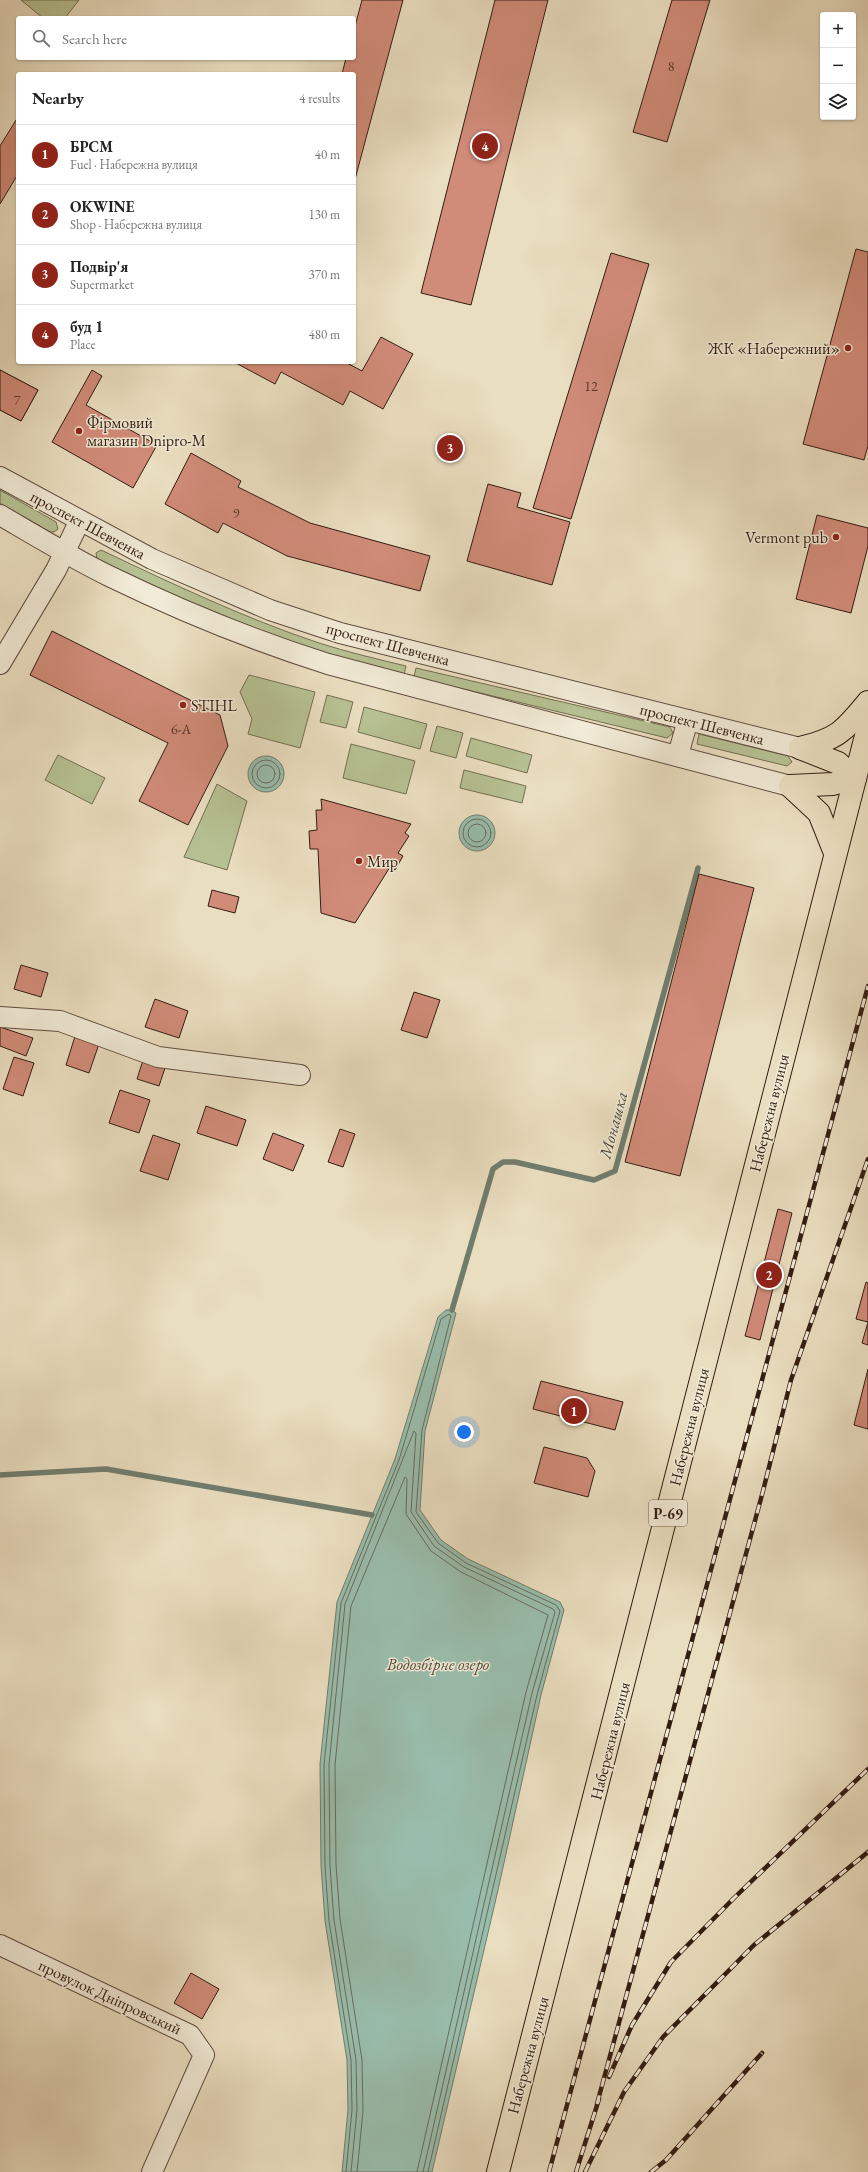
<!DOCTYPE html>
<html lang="en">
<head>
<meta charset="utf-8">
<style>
	body { margin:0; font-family:"EB Garamond",serif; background:#f2f2f2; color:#222 }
	.controls { position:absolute; right:12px; top:12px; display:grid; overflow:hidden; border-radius:4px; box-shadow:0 1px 3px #0004 }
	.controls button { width:36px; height:36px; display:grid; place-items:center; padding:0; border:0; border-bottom:1px solid #e0e0e0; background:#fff; color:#222; font:20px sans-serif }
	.you { position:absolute; left:464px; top:1432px; width:14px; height:14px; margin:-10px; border:3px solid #fff; border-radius:50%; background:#1a73e8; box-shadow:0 0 0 6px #1a73e833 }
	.badge { display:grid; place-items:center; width:26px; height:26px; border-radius:50%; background:#8f2418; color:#fff; font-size:13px; font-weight:700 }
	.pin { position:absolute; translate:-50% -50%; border:2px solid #fff; box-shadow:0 1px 4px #0006 }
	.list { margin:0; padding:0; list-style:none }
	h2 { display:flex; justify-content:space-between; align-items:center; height:52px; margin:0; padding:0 16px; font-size:17px }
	h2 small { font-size:13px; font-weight:400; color:#767676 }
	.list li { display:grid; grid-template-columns:26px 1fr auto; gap:12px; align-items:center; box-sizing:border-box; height:60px; padding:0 16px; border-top:1px solid #e0e0e0 }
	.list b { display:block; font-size:15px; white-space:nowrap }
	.list p { margin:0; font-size:13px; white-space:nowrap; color:#767676 }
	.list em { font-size:13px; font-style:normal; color:#767676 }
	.icon { flex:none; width:22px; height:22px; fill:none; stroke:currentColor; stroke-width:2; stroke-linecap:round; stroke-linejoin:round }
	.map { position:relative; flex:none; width:868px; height:2172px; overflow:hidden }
	.search { position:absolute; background:#fff; box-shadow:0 1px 3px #0004; left:16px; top:16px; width:340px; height:44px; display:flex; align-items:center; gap:10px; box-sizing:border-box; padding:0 14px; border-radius:4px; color:#767676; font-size:15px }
	.panel { position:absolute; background:#fff; box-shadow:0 1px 3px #0004; left:16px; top:72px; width:340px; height:292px; border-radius:4px }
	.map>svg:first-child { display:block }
	.green { fill:#b6c193; stroke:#746e52 }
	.water { fill:#99bdac; stroke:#707d6e }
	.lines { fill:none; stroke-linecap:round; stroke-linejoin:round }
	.shore { stroke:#666c5f; stroke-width:1 }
	.stream { stroke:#707d6e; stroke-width:5.5 }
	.building { fill:#d18b79; stroke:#331c12 }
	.minor-casing { stroke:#614c3e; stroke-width:22 }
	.major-casing { stroke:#331c12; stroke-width:24 }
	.minor { stroke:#f1ead6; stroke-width:20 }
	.major { stroke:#eadec0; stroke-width:22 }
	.rail-casing { stroke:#331c12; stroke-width:4.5 }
	.rail { stroke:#f1ead6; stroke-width:3; stroke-dasharray:9; stroke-linecap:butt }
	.poi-dot { fill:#8f2418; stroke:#f1ead6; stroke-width:1.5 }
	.labels { text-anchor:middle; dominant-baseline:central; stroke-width:3; stroke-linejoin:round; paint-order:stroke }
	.number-label { font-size:14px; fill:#5a382c }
	.shield { fill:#f1ead6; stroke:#6c5a4d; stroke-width:1 }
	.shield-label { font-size:15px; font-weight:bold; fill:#331c12 }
	.poi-label { font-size:16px; fill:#331c12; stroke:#f1ead6; text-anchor:start }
	.street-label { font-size:16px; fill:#331c12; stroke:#f1ead6 }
	.water-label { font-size:17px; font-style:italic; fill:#524c40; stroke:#f1ead6 }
</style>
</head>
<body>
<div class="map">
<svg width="868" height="2172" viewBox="0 0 868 2172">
	<rect width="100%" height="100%" fill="#eadec0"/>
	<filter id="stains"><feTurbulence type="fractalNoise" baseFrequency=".005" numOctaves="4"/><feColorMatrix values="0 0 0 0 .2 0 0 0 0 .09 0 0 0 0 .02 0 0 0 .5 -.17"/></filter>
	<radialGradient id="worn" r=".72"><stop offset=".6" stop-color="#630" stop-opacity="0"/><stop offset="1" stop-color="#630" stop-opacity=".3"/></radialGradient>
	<g class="green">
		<polygon points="21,0 79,0 65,18 43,18"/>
		<polygon points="0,490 56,522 58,529 54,532 50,532 0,503"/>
		<path d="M101,550c72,34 143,68 218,93 28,9 58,16 87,23l-2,9 -87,-23 -54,-20 -85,-35 -81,-38 -1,-6z"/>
		<polygon points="416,668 670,727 673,733 667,738 414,677"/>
		<polygon points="249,675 315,692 300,748 248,734 252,719 240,692"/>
		<polygon points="327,695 353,702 346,728 320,722"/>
		<polygon points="364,707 427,724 420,749 358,732"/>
		<polygon points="437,726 463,733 456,758 430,751"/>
		<polygon points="699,734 788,756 792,762 787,766 697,744"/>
		<polygon points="471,738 532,755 527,773 466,756"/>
		<polygon points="351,744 415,761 406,794 343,778"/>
		<polygon points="58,755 105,778 92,804 45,780"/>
		<polygon points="464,770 526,786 522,803 460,788"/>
		<polygon points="217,784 247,801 227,870 184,857"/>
	</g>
	<g class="water">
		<circle cx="266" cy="774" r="18"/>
		<circle cx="477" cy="833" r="18"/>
		<polygon points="446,1310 452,1310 456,1313 425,1431 420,1510 441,1540 468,1559 560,1602 564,1610 541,1695 498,1890 432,2172 342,2172 348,2110 347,2060 325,1921 321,1866 320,1764 337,1602 395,1459 438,1317"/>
	</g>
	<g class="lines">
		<g class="shore">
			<circle cx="266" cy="774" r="14"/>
			<circle cx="266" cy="774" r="9"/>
			<circle cx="477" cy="833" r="14"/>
			<circle cx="477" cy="833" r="9"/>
			<polyline points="346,2172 352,2110 351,2060 329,1921 325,1866 324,1765 341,1603 399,1460 441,1319 449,1314 451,1316 422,1430 416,1512 438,1543 466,1563 556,1605 560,1611 537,1695 428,2172"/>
			<polyline points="351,2172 357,2110 356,2060 334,1920 330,1866 329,1765 345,1604 414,1431 416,1433 411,1512 434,1546 464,1567 553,1609 555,1612 532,1693 423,2172"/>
			<polyline points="357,2172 363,2111 362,2060 340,1919 336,1865 335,1765 351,1606 405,1477 407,1479 406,1514 431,1551 461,1572 548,1615 526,1692 417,2172"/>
		</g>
		<g class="stream">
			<polyline points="452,1310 493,1169 503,1162 515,1162 594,1180 615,1171 698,868"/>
			<polyline points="0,1475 106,1469 372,1515"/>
		</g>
	</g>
	<g class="building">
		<polygon points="362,0 403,0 354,183 354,74 342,74 346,58 354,58 354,30"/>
		<polygon points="495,0 548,0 471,305 421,293"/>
		<polygon points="672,0 710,0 667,142 633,132"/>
		<polygon points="18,117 18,174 0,204 0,146"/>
		<polygon points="856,249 868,252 868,446 864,460 803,444"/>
		<polygon points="611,253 649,264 571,519 533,508"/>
		<polygon points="381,337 413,354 383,409 350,391 343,405 281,372 275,384 234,362 345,362 362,371"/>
		<polygon points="0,370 38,390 21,421 0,410"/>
		<polygon points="0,370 38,390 21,421 0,410"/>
		<polygon points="92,370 102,376 86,405 157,445 133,488 52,442"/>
		<polygon points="191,453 241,481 238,487 310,523 430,556 420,591 287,556 223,523 218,533 165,504"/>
		<polygon points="488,484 521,493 517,507 570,522 552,585 467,561"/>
		<polygon points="817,515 868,528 868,546 851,613 796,599"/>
		<polygon points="52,631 220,715 228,746 188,825 139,801 168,743 30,675"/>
		<polygon points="321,799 411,824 405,833 409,836 398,853 403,856 395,870 390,867 355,923 321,913 318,849 310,849 309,831 317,830 316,810 322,810"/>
		<polygon points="699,874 754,888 680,1176 625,1162"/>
		<polygon points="212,890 239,897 235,913 208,906"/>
		<polygon points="21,965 48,973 41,997 14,989"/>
		<polygon points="414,992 440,1000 427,1038 401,1030"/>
		<polygon points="155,999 188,1011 179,1038 145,1027"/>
		<polygon points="0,1027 33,1038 26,1056 0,1046"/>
		<polygon points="76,1033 100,1041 89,1073 66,1065"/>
		<polygon points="14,1057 34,1063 23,1096 3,1089"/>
		<polygon points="144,1057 166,1065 159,1086 137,1079"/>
		<polygon points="120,1090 150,1100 139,1133 109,1123"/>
		<polygon points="206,1106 246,1120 237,1146 197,1133"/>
		<polygon points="340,1129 355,1134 343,1167 328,1162"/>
		<polygon points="273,1133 304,1145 293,1171 263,1159"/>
		<polygon points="153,1135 180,1144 168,1180 140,1171"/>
		<polygon points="778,1209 792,1213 760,1340 745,1336"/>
		<polygon points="866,1282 868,1283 868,1345 862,1343 868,1322 856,1319"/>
		<polygon points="868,1369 868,1429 854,1425"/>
		<polygon points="541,1381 623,1402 615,1430 533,1409"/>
		<polygon points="544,1447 587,1458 595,1471 588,1497 534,1483"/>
		<polygon points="191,1973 219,1989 202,2019 174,2003"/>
	</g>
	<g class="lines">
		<g class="minor-casing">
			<g id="minor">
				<polyline points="0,477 152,559 270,610 340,633 800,748"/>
				<path d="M0,515c36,21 72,43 109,61 72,35 143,64 219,88l462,122"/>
				<polyline points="0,664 56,570 79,522"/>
				<polyline points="678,755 688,720"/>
				<polyline points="0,1017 60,1021 158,1057 300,1075"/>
				<polyline points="0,1945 190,2035 204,2055 152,2172"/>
			</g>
		</g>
		<g class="major-casing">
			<g id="major">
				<path d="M800,748c38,-9 44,-17 68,-46"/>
				<polyline points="800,748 838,763 855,778"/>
				<polyline points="790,786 819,813 835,853"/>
				<polyline points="790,786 833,784 855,778"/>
				<polyline points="498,2172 868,728"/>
			</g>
		</g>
		<use href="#minor" class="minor"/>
		<use href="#major" class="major"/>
		<g class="rail-casing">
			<g id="rail">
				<polyline points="609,2077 632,2025 671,1962 734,1898 868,1769"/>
				<polyline points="597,2104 763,1491 791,1380 868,1159"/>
				<polyline points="549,2172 868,986"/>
				<polyline points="576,2172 599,2099"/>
				<polyline points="585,2172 624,2092 663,2037 754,1945 868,1852"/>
				<polyline points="651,2172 666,2160 762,2053"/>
			</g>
		</g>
		<use href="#rail" class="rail"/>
	</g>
	<g class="poi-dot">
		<circle cx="848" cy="348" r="4"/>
		<circle cx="79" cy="431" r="4"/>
		<circle cx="836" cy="537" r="4"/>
		<circle cx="183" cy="705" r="4"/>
		<circle cx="359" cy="861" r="4"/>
	</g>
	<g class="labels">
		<g class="number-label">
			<text x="671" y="66">8</text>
			<text x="591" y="386">12</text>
			<text x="17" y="400">7</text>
			<text x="236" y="513">9</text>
			<text x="181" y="729">6-А</text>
		</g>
		<rect class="shield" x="649" y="1500" width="38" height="26" rx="3"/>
		<g class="shield-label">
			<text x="668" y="1513">Р-69</text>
		</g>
		<g class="poi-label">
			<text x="840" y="348" text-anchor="end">ЖК «Набережний»</text>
			<text x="87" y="422">Фірмовий<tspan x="87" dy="18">магазин Dnipro-M</tspan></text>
			<text x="828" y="537" text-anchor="end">Vermont pub</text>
			<text x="191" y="705">STIHL</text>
			<text x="367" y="861">Мир</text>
		</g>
		<g class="street-label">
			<text transform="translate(88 525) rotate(28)">проспект Шевченка</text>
			<text transform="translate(388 644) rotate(15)">проспект Шевченка</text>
			<text transform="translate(702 724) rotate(14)">проспект Шевченка</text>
			<text transform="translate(769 1113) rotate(-76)">Набережна вулиця</text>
			<text transform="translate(689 1427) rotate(-76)">Набережна вулиця</text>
			<text transform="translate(610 1741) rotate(-76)">Набережна вулиця</text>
			<text transform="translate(110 1997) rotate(25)">провулок Дніпровський</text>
			<text transform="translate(528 2055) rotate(-75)">Набережна вулиця</text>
		</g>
		<g class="water-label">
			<text transform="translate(613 1125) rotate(-75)">Монашка</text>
			<text x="438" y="1664">Водозбірне озеро</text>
		</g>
	</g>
	<rect width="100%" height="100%" filter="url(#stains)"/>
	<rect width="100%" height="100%" fill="url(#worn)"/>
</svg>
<div class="controls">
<button>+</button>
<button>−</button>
<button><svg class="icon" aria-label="layers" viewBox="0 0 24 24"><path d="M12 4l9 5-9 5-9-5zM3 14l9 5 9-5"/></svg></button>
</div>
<div class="you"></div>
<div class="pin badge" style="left:574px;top:1411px">1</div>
<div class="pin badge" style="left:769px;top:1275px">2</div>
<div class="pin badge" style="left:450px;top:448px">3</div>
<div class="pin badge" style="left:485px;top:146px">4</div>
<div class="search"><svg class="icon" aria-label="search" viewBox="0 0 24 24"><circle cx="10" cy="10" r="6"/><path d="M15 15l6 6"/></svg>Search here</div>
<section class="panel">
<h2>Nearby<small>4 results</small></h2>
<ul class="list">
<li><span class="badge">1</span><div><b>БРСМ</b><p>Fuel · Набережна вулиця</p></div><em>40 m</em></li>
<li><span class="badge">2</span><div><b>OKWINE</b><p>Shop · Набережна вулиця</p></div><em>130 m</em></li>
<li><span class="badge">3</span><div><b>Подвір'я</b><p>Supermarket</p></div><em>370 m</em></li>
<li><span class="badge">4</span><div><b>буд 1</b><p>Place</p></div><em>480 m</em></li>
</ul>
</section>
</div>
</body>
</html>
